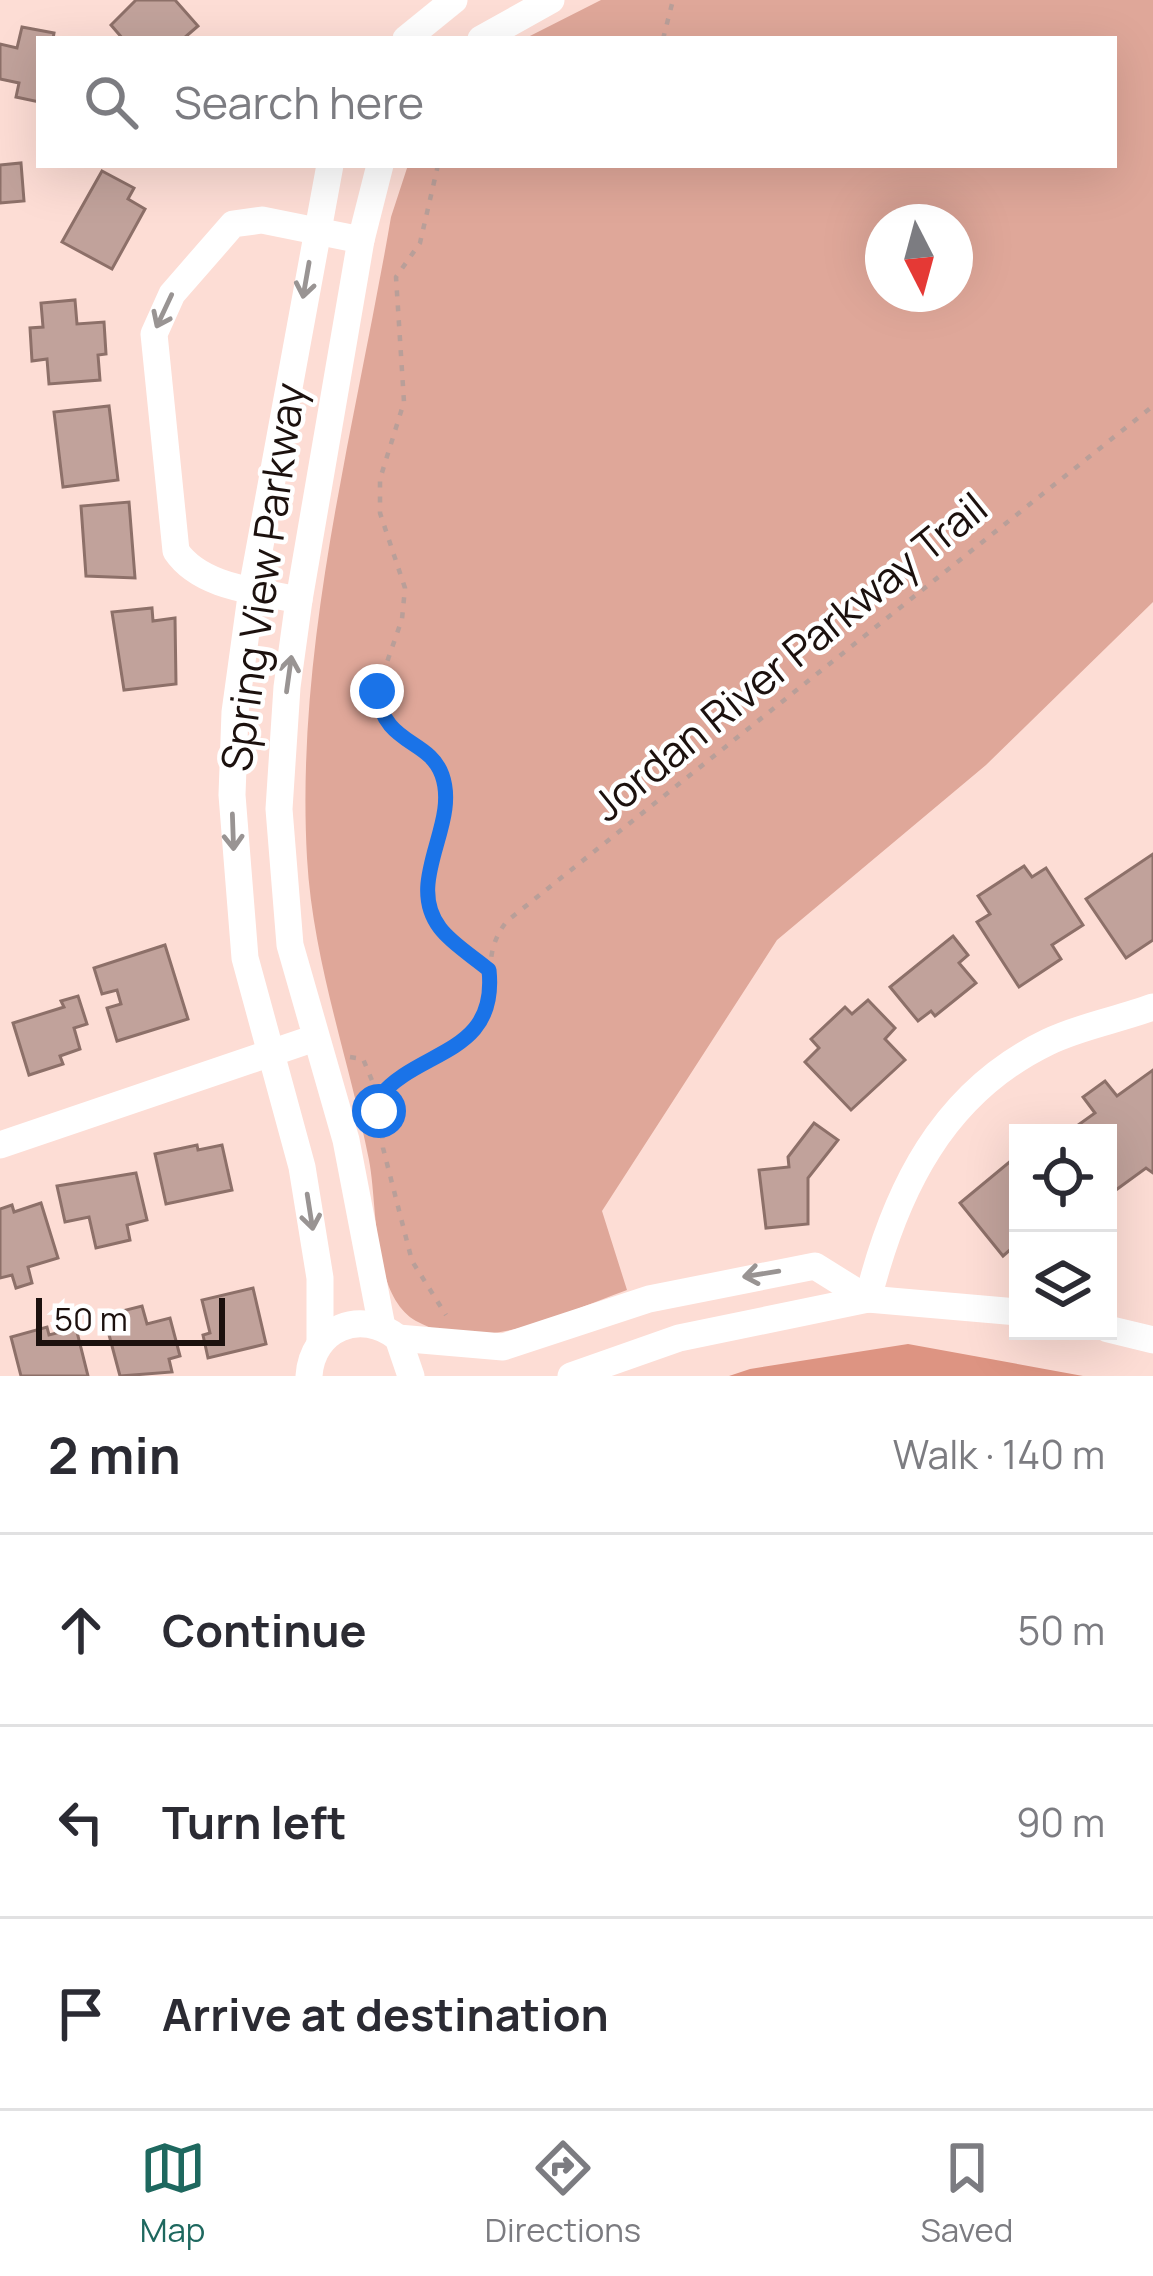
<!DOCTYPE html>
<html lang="en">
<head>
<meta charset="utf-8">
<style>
	body { margin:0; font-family:Manrope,sans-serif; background:#f7f7f7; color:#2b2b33 }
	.controls { position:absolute; right:36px; bottom:36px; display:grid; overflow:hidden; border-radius:0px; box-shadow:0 12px 48px #0002 }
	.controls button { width:108px; height:108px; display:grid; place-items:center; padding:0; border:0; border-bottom:3px solid #e1e1e2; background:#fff; color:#2b2b33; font:60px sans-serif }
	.compass { position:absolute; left:865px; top:204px; width:108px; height:108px; border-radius:50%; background:#fff; box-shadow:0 12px 48px #0002; rotate:174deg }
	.scale { position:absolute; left:36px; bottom:30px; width:189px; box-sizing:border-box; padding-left:12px; border:6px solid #1c110e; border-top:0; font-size:33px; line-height:42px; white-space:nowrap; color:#1c110e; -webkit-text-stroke:9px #fff; paint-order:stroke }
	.stop { position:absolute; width:36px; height:36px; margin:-27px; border:9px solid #1a73e8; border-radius:50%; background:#fff }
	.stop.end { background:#1a73e8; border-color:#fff; box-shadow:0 3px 12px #0008 }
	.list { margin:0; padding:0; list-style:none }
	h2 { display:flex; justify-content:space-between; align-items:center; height:156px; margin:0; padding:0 48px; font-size:51px }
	h2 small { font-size:39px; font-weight:400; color:#7c7c81 }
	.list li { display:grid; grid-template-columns:78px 1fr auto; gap:36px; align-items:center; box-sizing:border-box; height:192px; padding:0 48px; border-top:3px solid #e1e1e2 }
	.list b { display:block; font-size:45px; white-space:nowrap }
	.list em { font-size:39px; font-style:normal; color:#7c7c81 }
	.icon { flex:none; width:66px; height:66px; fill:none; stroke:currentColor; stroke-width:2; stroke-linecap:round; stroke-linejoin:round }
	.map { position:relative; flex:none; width:1153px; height:1376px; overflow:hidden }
	.search { position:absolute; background:#fff; box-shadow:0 12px 48px #0002; left:36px; right:36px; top:36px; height:132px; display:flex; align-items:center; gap:30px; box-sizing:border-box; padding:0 42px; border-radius:0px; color:#7c7c81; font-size:45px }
	.sheet { height:732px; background:#fff }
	nav { display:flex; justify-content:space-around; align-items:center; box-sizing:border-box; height:168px; border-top:3px solid #e1e1e2; background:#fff; font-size:33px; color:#7c7c81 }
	nav a { display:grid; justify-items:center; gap:6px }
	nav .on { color:#1e685f }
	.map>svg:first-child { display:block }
	.green { fill:#dfa799; fill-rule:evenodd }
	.forest { fill:#dd9482 }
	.building { fill:#c1a29b; stroke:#8d7069; stroke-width:3 }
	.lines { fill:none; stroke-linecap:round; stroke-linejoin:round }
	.path { stroke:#b99f99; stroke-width:4.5; stroke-dasharray:6 9; stroke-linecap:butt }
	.minor { stroke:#fff; stroke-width:27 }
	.oneway { stroke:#999493 }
	.route { stroke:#1a73e8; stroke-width:15 }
	.labels { text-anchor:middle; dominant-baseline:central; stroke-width:9; stroke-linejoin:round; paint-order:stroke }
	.street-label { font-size:42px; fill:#1c110e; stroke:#fff }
</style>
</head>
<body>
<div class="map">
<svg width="1153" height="1376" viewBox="0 0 1153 1376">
	<rect width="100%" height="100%" fill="#fdddd5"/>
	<path class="green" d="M601,0h552v602l-167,163 -209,175 -175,271 25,79c-62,22 -146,67 -211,31 -45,-26 -38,-115 -47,-161 -20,-101 -56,-198 -62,-302 -12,-216 48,-430 84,-641l17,-52h706v-126h-590zM883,222h72v72h-72z"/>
	<polygon class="forest" points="908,1344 1083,1376 729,1376 750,1369"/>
	<g class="building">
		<polygon points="136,0 175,0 198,26 183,39 123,39 111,25"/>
		<polygon points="22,27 54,33 53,39 39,39 39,102 16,97 19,83 0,79 0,44 17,48"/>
		<polygon points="21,163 24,201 0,203 0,165"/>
		<polygon points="102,171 134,188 128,199 145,209 112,269 62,242"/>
		<polygon points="75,300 77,324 104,322 106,354 98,355 100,380 49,384 47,359 32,361 30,328 43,327 41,303"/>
		<polygon points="109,406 118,480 63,487 54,412"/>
		<polygon points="129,502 135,578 86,576 81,506"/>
		<polygon points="152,608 153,621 175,618 176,684 124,690 112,612"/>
		<polygon points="1153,854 1153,940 1126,958 1086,899"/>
		<polygon points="1024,866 1032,877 1046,868 1083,925 1052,945 1061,959 1019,987 977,922 990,914 978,896"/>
		<polygon points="953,936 968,955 959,963 976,983 935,1016 931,1011 918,1021 890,987"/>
		<polygon points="165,945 188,1019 117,1041 107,1008 121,1004 117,990 102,994 94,968"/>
		<polygon points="78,996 87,1024 74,1028 80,1049 60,1056 63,1064 29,1075 13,1023 64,1007 61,1001"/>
		<polygon points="868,1000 895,1028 885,1039 905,1060 851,1110 805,1062 819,1048 811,1039 845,1007 852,1014"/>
		<polygon points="1153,1070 1153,1173 1146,1168 1109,1195 1108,1133 1067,1133 1095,1113 1083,1097 1105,1081 1117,1096"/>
		<polygon points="814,1123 838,1140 808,1178 808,1224 766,1228 759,1170 789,1167 788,1157"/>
		<polygon points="197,1145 198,1150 222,1145 232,1190 166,1204 155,1154"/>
		<polygon points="1018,1155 1018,1243 1003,1256 960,1203"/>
		<polygon points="136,1173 147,1220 127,1225 130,1240 96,1248 89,1217 65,1222 57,1186"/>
		<polygon points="41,1203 58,1258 28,1267 32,1283 16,1288 12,1275 0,1278 0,1209 12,1205 14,1212"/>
		<polygon points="253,1288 266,1344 208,1358 203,1335 210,1333 202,1300"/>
		<polygon points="142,1306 147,1324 170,1318 180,1356 169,1359 172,1372 120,1376 108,1331 125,1326 122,1311"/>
		<polygon points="47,1327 49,1335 76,1328 88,1376 21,1376 11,1337"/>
	</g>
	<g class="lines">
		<g class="path">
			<polyline points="663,39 673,0"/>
			<polyline points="438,165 420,243 396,277 404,402 380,479 380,513 405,588 402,619 377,691 379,710 394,734 437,763 448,795 428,869 438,926 489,971"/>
			<polyline points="350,1057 363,1059 379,1097 383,1148 412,1261 446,1315"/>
			<path d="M379,1097c25,-31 73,-39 99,-71 28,-34 -4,-63 29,-105l646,-515"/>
		</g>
		<g class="minor">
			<polyline points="406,39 454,0"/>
			<polyline points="481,39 551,0"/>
			<polyline points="380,165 361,240 299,600 287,687 279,809 290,945 346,1140 382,1327"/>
			<path d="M299,600c-41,-9 -98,-12 -123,-49l-22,-217 18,-40 61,-70 29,-4 99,20"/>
			<polyline points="0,1145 315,1038"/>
			<path d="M868,1299c27,-108 74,-206 180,-257 33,-16 70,-22 105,-35"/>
			<polyline points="1108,1329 1153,1340"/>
			<polyline points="398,1338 503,1347 649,1299 815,1266 868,1299"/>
			<polyline points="320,1342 320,1278 302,1167 245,958 232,795 235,712 252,589 330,165"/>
			<path d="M309,1376c3,-48 52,-68 89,-38l13,38"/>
			<polyline points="571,1376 679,1338 868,1299 1018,1312"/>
		</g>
	</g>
	<defs><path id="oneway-shaft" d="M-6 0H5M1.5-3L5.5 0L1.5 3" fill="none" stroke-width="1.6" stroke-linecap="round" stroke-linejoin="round" transform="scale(3)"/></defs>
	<g class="oneway">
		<use href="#oneway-shaft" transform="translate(306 280) rotate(100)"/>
		<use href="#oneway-shaft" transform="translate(164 311) rotate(115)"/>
		<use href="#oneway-shaft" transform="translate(289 674) rotate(-82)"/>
		<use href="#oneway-shaft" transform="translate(233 832) rotate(88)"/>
		<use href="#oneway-shaft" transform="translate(310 1212) rotate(81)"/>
		<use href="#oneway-shaft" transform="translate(761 1274) rotate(171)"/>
	</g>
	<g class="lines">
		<path class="route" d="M377,691c6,55 52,47 65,84 18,50 -38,106 -2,153 12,16 34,29 49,42 9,86 -70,78 -110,127v14"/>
	</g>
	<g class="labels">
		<g class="street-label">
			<text transform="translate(262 577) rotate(-82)">Spring View Parkway</text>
			<text transform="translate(789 656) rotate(-39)">Jordan River Parkway Trail</text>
		</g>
	</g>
</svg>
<div class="controls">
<button><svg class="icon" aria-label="locate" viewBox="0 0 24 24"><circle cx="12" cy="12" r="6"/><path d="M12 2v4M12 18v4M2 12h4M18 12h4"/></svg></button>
<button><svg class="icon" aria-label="layers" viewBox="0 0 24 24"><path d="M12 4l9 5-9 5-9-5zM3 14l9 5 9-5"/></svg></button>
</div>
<svg class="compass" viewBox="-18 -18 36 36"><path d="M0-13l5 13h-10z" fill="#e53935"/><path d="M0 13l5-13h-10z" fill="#7c7c81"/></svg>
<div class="scale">50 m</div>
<div class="stop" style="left:379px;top:1111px"></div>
<div class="stop end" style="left:377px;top:691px"></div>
<div class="search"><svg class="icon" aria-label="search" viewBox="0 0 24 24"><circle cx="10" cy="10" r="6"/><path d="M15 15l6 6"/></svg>Search here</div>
</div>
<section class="sheet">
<h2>2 min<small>Walk · 140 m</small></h2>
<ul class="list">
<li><svg class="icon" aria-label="ahead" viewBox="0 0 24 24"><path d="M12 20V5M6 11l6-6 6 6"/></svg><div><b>Continue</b></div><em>50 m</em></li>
<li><svg class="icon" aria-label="left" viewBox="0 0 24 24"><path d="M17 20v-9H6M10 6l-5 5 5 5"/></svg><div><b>Turn left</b></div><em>90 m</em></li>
<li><svg class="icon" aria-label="arrive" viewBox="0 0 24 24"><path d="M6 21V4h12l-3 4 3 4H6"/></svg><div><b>Arrive at destination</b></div></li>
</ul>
</section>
<nav>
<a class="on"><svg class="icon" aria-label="map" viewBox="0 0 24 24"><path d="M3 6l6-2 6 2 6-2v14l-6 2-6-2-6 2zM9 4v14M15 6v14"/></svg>Map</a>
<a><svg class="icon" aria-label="directions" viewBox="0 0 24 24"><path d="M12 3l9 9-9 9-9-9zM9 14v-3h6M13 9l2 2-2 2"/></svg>Directions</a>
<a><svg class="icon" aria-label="saved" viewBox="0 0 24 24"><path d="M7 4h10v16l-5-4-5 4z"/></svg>Saved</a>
</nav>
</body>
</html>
